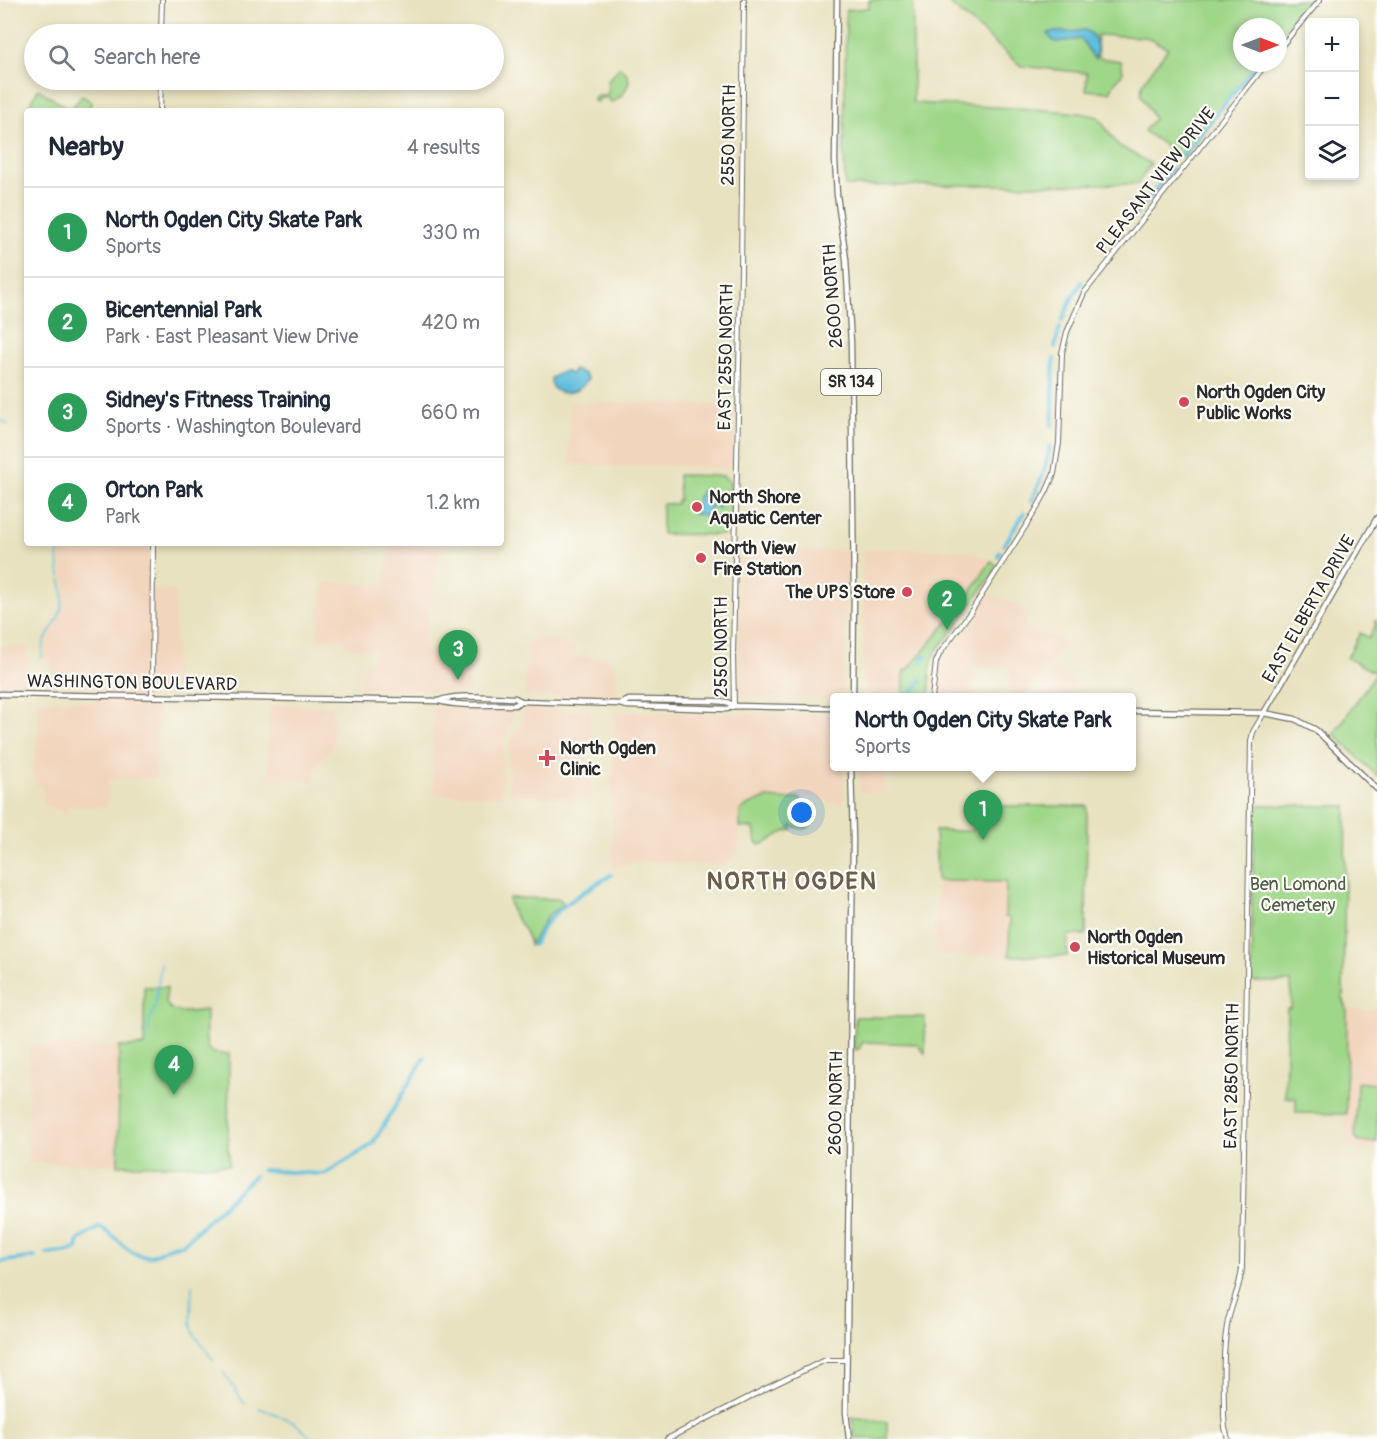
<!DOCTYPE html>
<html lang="en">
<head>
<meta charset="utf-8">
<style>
	body { margin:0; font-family:Pangolin,sans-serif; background:#f6f6f7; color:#1f2937 }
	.controls { position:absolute; right:18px; top:18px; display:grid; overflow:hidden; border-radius:6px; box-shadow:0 3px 9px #0003 }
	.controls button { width:54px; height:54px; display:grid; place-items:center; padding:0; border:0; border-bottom:2px solid #e0e1e3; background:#fff; color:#1f2937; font:30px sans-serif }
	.compass { position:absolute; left:1233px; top:18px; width:54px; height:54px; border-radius:50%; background:#fff; box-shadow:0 3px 9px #0003; rotate:90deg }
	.you { position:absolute; left:802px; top:813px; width:21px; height:21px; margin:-15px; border:4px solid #fff; border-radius:50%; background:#1a73e8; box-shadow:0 0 0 9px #1a73e833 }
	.badge { display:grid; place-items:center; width:39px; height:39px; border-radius:50%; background:#db2777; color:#fff; font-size:20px; font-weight:700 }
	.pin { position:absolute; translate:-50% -50px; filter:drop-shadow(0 2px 3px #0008) }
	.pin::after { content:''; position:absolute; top:32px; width:21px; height:18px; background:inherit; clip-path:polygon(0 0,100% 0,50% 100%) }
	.popup { position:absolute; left:830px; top:693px; width:306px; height:78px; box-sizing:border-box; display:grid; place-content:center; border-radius:6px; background:#fff; filter:drop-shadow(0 2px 4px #0005); font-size:20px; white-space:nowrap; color:#747a83 }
	.popup b { font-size:22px; color:#1f2937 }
	.popup::after { content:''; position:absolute; left:50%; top:100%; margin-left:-12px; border:12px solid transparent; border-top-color:#fff }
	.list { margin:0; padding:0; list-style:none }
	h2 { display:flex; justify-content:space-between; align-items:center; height:78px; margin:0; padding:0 24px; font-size:26px }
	h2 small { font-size:20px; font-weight:400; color:#747a83 }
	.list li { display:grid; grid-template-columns:39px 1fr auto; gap:18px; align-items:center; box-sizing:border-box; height:90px; padding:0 24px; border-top:2px solid #e0e1e3 }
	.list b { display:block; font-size:22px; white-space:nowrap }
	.list p { margin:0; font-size:20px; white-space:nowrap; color:#747a83 }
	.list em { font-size:20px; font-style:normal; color:#747a83 }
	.icon { flex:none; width:33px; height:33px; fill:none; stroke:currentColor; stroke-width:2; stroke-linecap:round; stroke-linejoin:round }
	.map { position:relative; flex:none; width:1377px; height:1439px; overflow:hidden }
	.search { position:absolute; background:#fff; box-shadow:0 3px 9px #0003; left:24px; top:24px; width:480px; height:66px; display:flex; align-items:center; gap:15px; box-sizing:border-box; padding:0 21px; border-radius:33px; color:#747a83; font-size:22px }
	.panel { position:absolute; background:#fff; box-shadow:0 3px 9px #0003; left:24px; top:108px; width:480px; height:438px; border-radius:6px }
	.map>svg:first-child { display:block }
	.built { fill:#f2d5bd }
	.green { fill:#9fd788; stroke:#65815a; stroke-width:1.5 }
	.water { fill:#5ebedd; stroke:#447484; stroke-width:1.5 }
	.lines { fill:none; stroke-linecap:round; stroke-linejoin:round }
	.stream { stroke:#5ebedd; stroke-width:1.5 }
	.canal { stroke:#5ebedd; stroke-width:4 }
	.minor-casing { stroke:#6d6b5f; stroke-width:6 }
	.major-casing { stroke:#6d6b5f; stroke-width:7 }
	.minor { stroke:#fff; stroke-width:4 }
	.major { stroke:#fff; stroke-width:4.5 }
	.poi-dot { fill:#d1495b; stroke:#fdfcf7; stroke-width:2 }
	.labels { text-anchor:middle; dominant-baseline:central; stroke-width:4.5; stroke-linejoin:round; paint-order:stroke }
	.shield { fill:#fdfcf7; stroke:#6a6a68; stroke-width:1.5 }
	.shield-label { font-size:16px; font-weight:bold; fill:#2b2b2b }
	.street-label { font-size:18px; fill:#2b2b2b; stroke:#fdfcf7 }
	.poi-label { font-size:18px; font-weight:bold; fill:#2b2b2b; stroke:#fdfcf7; text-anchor:start }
	.park-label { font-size:18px; fill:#4e5f47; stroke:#fdfcf7 }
	.district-label { font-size:24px; font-weight:bold; letter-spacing:1.5px; fill:#6b5e4d; stroke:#fdfcf7 }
</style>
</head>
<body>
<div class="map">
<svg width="1377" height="1439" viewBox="0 0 1377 1439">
	<rect width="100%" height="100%" fill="#fdfcf7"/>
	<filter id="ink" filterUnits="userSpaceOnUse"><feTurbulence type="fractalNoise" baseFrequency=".0167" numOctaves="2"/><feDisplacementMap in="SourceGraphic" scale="12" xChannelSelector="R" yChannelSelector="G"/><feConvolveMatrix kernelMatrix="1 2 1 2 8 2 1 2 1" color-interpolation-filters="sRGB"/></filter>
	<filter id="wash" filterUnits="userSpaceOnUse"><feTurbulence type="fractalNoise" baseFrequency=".008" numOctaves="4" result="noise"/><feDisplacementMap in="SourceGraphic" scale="24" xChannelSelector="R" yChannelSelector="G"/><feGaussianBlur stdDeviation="1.35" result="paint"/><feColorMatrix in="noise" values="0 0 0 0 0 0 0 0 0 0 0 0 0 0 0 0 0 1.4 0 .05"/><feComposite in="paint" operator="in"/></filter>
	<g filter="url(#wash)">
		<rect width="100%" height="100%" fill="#e8e2c0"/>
		<g class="built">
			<polygon points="570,402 735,405 733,468 569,465"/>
			<polygon points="58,543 149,543 149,590 175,591 175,695 149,695 149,705 158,705 156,779 108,780 107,807 67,806 67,814 43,805 43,790 30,773 35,753 39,731 38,701 96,701 96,685 51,684 51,659 43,659 44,647 64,607 64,580"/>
			<polygon points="390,543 442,543 422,650 441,650 442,645 469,646 468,692 361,689 361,680 363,672 367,665 377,653 374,649 345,647 344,640 317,639 325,582 384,585"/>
			<polygon points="740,549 848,551 843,697 834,698 834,699 738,696"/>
			<polygon points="862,549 958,550 971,552 991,561 965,601 906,672 904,671 904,697 866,697 864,693"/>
			<polygon points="987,593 1025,609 1026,628 1065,641 1026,697 1011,697 1010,667 972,667 971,697 938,697 941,664"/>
			<polygon points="530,639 565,640 565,647 574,647 574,657 608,657 611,663 616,666 616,697 526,696 525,671"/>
			<polygon points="0,646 28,647 27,684 0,684"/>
			<polygon points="1052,669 1074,682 1074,697 1036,697"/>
			<polygon points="272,705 333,706 333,713 335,726 334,740 330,750 315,766 314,780 268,779 269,709"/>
			<polygon points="433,707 507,709 511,713 513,716 512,720 503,740 501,796 433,794"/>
			<polygon points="523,708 591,710 590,797 546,797 509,794 509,745 522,722"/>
			<polygon points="613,712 834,715 834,766 844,767 844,804 830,802 817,797 764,798 740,812 738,851 724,865 633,861 613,869 612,780 614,750"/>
			<polygon points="860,767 885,767 884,794 861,792 860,790"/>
			<polygon points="937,881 1006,882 1005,916 1010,918 1009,956 934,955"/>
			<polygon points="1347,1009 1377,1010 1377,1149 1345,1149"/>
			<polygon points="29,1046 119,1047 118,1165 28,1162"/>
		</g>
		<g class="green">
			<polygon points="869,0 913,0 913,103 1034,109 1081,113 1098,117 1118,145 1151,164 1137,184 845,186 844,147 846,10 869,8"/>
			<polygon points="948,0 1308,0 1278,36 1278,27 1242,27 1242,63 1257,63 1184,158 1144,131 1154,119 1141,95 1142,84 1168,48 1146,37 1097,35 1098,58 1121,61 1123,72 1114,84 1110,92 1086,90 1087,73 1021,66 949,3"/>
			<path d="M620,67l7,7 2,7c-2,9 -10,20 -19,21l-1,-4h-10l-1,4 -4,-1 -1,-1 6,-6 3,2 6,-2v-11l-1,-1z"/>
			<polygon points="38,89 70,110 82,96 92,102 88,111 30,111 30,105"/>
			<polygon points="678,475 723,476 730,482 731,528 723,535 662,534 662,504 676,504 677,500 679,500"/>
			<polygon points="991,561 998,566 955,628 937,650 932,661 930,672 930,697 904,697 904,670 906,672 965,601"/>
			<polygon points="1376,620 1377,620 1377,776 1334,734 1376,673 1347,658 1360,633 1369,638 1376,624 1374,622"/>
			<path d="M766,798c11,0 23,3 33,0l9,10 2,18 -5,3 -14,-3 1,4c-14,1 -20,13 -33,15l-3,-3 -2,-14 -14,-1v-16l5,-4z"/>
			<polygon points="1254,805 1346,806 1343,998 1347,1009 1346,1114 1296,1113 1296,1098 1285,1097 1287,1009 1291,1008 1291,982 1251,982"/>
			<polygon points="973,806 1087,806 1086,935 1068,935 1067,956 1009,956 1010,918 1005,917 1006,882 937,881 935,831 972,831"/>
			<path d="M509,898l51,1 4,5 -16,11 -18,30c-3,-19 -21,-28 -21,-47z"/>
			<path d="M144,987h23c0,4 -2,11 -1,15 4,15 29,9 40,8 0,9 -2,35 3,40 5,5 14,4 20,4l-1,97h1v14h-111l1,-118 25,-1z"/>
			<polygon points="855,1017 925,1017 925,1053 917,1044 863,1042 859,1049 854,1050"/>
			<polygon points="1357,1082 1377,1084 1377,1142 1359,1142 1355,1137"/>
			<polygon points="852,1417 887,1422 887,1439 855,1439"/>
		</g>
		<g class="water">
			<path d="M1085,30c12,5 14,17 10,29 -7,-5 -8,-14 -14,-20l-25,3 -3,-1 -5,-7 2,-2h19z"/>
			<path d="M574,370l9,3 5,6c-3,4 -6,9 -11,11 -13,6 -27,3 -26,-12l13,-7 7,3z"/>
			<polygon points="703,490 710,494 707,501 710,503 714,499 721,505 718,508 711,504 707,518 705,518 703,515 693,514 698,497"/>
		</g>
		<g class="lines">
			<g class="stream">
				<polyline points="0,420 8,424"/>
				<path d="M42,658c-2,-20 14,-30 19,-48 6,-20 -6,-40 -2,-61l-4,-6"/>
				<polyline points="148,1042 149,1023 155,1007 161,963"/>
				<polyline points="192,1285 191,1323 194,1334 214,1361"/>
				<polyline points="223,1372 244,1403 247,1404"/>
				<path d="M259,1408c23,9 36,11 53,31"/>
				<polyline points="680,1438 680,1439"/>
			</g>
			<g class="canal">
				<polyline points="1278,38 1282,33"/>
				<polyline points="1182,156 1258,63"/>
				<polyline points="1133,218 1173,168"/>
				<polyline points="1062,321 1072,298 1082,282"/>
				<polyline points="1055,347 1060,327"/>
				<path d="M1052,425c2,-22 0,-44 2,-66"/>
				<path d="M1031,501c10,-18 16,-34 19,-55"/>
				<polyline points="1004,545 1024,513"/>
				<polyline points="998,556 1000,552"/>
				<polyline points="922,663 923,657 926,656"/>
				<polyline points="906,698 919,685 921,680"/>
				<path d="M533,945c5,-8 9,-17 15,-24 13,-16 45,-35 63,-46"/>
				<polyline points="262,1170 320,1174 326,1173 367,1148 373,1143 425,1057"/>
				<path d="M47,1254l18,-1 12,-4 2,-9 21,-13c17,8 28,32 50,29 8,-2 15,-8 23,-10 3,-1 6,-1 9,-1l72,-69"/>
				<polyline points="0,1262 35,1257"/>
			</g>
		</g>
	</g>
	<g filter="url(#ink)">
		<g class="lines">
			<g class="minor-casing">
				<g id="minor">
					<polyline points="161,34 162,0"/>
					<polyline points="1278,50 1320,0"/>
					<polyline points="160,111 161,80"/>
					<polyline points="152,696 153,543"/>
					<polyline points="932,698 936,662 940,653 972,610 1036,510 1046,492 1054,474 1059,443 1062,353 1067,332 1084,293 1267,63"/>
					<polyline points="734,706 733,655 741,271 744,0"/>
					<polyline points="667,1439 765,1389 819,1363 826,1360 846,1360"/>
					<path d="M1228,1439l-3,-11 -1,-12c0,-30 -2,-60 3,-90 3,-20 14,-39 15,-59l9,-526 2,-9 11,-19"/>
				</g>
			</g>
			<g class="major-casing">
				<g id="major">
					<polyline points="837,0 835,160 837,195 846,259 851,343 854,594 853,698"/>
					<path d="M0,694l439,7c17,6 56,3 76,4l6,-4"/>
					<path d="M439,701c16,-8 56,-3 76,-3l6,3 99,3 7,2 100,3 7,-3 100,2"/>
					<polyline points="620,704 629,700 716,701 727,702 734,706"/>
					<polyline points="1132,711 1264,713 1295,719 1316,730 1377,789"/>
					<polyline points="1264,713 1377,518"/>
					<polyline points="849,1439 846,1412 853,840 851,766"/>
				</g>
			</g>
			<use href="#minor" class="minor"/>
			<use href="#major" class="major"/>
		</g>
	</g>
	<g class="poi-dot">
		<circle cx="1184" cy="402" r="6"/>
		<circle cx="697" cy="507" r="6"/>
		<circle cx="701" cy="558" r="6"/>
		<circle cx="907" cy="592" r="6"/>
		<path d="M544 749h6v6h6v6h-6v6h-6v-6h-6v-6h6z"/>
		<circle cx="1075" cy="947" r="6"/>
	</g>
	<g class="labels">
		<rect class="shield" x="821" y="369" width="60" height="26" rx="4.5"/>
		<g class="shield-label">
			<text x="851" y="382">SR 134</text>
		</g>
		<g class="street-label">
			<text transform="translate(729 135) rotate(-89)">2550 NORTH</text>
			<text transform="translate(1156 181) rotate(-52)">PLEASANT VIEW DRIVE</text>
			<text transform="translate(833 296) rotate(-94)">2600 NORTH</text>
			<text transform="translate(726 357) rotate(-89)">EAST 2550 NORTH</text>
			<text transform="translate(1309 609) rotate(-60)">EAST ELBERTA DRIVE</text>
			<text transform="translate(721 647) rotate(-90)">2550 NORTH</text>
			<text transform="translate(132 683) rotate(1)">WASHINGTON BOULEVARD</text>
			<text transform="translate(1232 1076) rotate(-89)">EAST 2850 NORTH</text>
			<text transform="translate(836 1103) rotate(-89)">2600 NORTH</text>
		</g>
		<g class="poi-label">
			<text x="1196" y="392">North Ogden City<tspan x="1196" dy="21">Public Works</tspan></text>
			<text x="709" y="497">North Shore<tspan x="709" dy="21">Aquatic Center</tspan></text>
			<text x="713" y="548">North View<tspan x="713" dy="21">Fire Station</tspan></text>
			<text x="895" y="592" text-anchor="end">The UPS Store</text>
			<text x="560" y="748">North Ogden<tspan x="560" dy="21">Clinic</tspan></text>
			<text x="1087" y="937">North Ogden<tspan x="1087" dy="21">Historical Museum</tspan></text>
		</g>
		<g class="park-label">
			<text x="1298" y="884">Ben Lomond<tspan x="1298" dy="21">Cemetery</tspan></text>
		</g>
		<g class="district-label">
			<text x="792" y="881">NORTH OGDEN</text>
		</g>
	</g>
</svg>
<div class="controls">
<button>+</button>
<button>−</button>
<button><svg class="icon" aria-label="layers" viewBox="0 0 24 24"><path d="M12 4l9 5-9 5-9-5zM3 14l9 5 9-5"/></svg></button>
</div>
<svg class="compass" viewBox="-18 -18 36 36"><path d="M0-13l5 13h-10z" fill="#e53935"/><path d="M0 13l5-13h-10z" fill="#747a83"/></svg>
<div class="you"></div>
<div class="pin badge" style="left:983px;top:840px;background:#2e9e5b">1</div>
<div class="popup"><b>North Ogden City Skate Park</b>Sports</div>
<div class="pin badge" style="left:947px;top:630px;background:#2e9e5b">2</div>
<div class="pin badge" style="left:458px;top:680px;background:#2e9e5b">3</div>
<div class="pin badge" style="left:174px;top:1095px;background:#2e9e5b">4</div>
<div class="search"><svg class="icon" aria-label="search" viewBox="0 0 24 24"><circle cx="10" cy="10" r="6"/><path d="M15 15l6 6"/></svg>Search here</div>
<section class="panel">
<h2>Nearby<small>4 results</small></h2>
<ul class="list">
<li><span class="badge" style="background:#2e9e5b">1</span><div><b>North Ogden City Skate Park</b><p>Sports</p></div><em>330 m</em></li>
<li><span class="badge" style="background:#2e9e5b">2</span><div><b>Bicentennial Park</b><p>Park · East Pleasant View Drive</p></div><em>420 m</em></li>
<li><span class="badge" style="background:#2e9e5b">3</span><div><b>Sidney's Fitness Training</b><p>Sports · Washington Boulevard</p></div><em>660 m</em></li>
<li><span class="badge" style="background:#2e9e5b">4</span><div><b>Orton Park</b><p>Park</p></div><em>1.2 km</em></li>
</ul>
</section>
</div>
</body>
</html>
